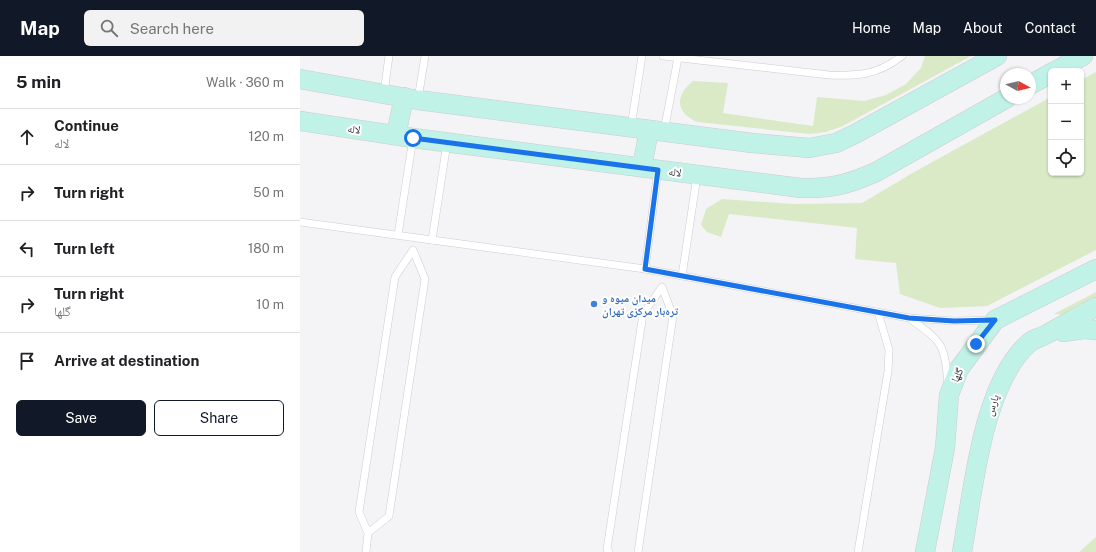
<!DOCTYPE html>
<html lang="en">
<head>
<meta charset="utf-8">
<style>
	body { margin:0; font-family:"Public Sans","Noto Naskh Arabic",sans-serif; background:#f2f2f2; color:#202124 }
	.controls { position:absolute; right:12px; top:12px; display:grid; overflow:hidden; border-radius:6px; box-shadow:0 1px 3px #0004 }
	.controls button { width:36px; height:36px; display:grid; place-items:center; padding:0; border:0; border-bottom:1px solid #e0e0e0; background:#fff; color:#202124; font:20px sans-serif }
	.compass { position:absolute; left:700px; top:12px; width:36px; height:36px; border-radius:50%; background:#fff; box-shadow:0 1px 3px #0004; rotate:98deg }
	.stop { position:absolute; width:12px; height:12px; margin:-9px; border:3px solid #1a73e8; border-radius:50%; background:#fff }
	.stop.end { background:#1a73e8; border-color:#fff; box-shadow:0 1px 4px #0008 }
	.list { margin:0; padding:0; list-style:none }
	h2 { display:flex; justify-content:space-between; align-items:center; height:52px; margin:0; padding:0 16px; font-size:17px }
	h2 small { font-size:13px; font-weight:400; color:#757577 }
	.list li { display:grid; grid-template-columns:26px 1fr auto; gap:12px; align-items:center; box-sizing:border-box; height:56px; padding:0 16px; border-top:1px solid #e0e0e0 }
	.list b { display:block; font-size:15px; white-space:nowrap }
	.list p { margin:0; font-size:13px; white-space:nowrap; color:#757577 }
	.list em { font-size:13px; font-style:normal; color:#757577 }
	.actions { display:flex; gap:8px; padding:12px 16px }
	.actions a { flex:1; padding:9px 0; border:1px solid #111827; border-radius:6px; text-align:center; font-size:14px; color:#111827 }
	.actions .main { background:#111827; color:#fff }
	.icon { flex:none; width:22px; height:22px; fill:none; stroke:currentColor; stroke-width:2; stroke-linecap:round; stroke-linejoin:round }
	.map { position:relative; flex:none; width:796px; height:496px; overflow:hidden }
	header { display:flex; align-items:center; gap:24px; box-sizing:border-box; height:56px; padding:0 20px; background:#111827; color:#fff }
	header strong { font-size:19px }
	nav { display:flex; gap:22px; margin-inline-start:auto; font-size:14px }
	.search { width:280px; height:36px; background:#f2f2f2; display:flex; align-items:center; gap:10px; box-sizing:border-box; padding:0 14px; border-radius:6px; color:#757577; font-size:15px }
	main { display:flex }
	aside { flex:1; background:#fff }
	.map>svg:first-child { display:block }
	.green { fill:#daeac7 }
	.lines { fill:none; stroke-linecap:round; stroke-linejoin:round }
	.lane-casing { stroke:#cdcbce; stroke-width:8 }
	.secondary-casing { stroke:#cdcbce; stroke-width:20 }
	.lane { stroke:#fff; stroke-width:7 }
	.secondary { stroke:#c1f2e8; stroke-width:19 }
	.route { stroke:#1a73e8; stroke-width:5 }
	.shop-dot { fill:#3f7fe0; stroke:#fff; stroke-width:1.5 }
	.labels { text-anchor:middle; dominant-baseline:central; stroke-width:4; stroke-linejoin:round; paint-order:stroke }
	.street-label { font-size:11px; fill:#2f2e2f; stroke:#fff }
	.shop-label { font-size:11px; font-weight:bold; fill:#366cbe; stroke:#fff; text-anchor:start }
</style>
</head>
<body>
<header>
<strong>Map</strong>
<div class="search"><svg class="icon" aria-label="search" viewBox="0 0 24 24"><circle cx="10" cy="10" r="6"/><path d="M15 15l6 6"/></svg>Search here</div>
<nav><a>Home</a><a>Map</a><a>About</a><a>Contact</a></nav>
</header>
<main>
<aside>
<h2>5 min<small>Walk · 360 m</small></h2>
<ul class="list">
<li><svg class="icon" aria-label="ahead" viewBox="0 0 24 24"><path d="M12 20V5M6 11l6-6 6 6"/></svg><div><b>Continue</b><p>لاله</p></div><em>120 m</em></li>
<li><svg class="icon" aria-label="right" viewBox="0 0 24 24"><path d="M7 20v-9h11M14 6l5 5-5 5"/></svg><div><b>Turn right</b></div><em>50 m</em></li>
<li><svg class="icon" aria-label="left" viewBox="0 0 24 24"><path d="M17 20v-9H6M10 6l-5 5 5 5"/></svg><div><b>Turn left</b></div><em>180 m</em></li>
<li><svg class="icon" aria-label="right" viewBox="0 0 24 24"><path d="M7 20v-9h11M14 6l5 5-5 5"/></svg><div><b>Turn right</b><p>گلها</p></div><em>10 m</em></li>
<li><svg class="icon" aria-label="arrive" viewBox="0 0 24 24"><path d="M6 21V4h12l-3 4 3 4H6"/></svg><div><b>Arrive at destination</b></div></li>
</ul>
<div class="actions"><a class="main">Save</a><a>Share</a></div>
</aside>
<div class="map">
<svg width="796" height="496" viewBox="0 0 796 496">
	<rect width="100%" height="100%" fill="#f4f3f6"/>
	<g class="green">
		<path d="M625,0h46l-128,70 -17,6 -16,2 -113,-12c-22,-10 -22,-26 -4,-41l35,2 -5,30 90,13 4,-29 47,4 22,-6 20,-11 15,-16z"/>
		<polygon points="796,16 796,194 687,250 640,252 600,238 596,207 555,203 557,172 429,158 421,181 407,176 401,169 406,153 422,143 493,148 562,147 616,115 751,41 751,117 781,117 781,24"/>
		<polygon points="796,236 796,262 754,258"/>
		<polygon points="796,481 796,496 779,496"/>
	</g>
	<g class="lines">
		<g class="lane-casing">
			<g id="lane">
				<path d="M363,0l166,19c30,1 48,0 73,-19"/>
				<polyline points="84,37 89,0"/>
				<polyline points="118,43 125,0"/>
				<polyline points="331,71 342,0"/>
				<polyline points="364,75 378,2"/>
				<polyline points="0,166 345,213 609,262 654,265 693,264"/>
				<polyline points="98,179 113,82"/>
				<polyline points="132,184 147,87"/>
				<polyline points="345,213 358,114"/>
				<polyline points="382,220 397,120"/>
				<path d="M609,262c33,24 35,24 39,65"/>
				<polyline points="66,496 68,477 59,456 95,221 113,194 125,223 89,460 68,477"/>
				<polyline points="309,496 307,493 343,258 362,231 373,260 338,496"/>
				<polyline points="558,496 588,315 589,294 578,256"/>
			</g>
		</g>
		<g class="secondary-casing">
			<g id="secondary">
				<polyline points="755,15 783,0"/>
				<polyline points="0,23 118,44 452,87 509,92 536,87 555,78 697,0"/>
				<polyline points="730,29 751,17"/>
				<path d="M0,65l113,17 388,50c30,1 48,-4 75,-16l131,-74"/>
				<polyline points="96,79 104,41"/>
				<polyline points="342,111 349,74"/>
				<polyline points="763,276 784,273 796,274"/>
				<polyline points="625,496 645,392 649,339 659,313 695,264 796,213"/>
				<path d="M662,496c11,-60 20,-168 67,-209 4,-4 11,-5 16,-8 17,-9 34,-19 51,-28"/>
			</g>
		</g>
		<use href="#lane" class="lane"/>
		<use href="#secondary" class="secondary"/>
	</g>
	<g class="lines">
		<polyline class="route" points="113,82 358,114 345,213 609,262 654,265 695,264 676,288"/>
	</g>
	<circle class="shop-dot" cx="294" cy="248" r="4"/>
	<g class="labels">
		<g class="street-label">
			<text transform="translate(54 73) rotate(8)">لاله</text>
			<text transform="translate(375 116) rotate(8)">لاله</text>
			<text transform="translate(657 319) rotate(-66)">گلها</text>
			<text transform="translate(692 349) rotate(-72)">پارس</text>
		</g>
		<g class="shop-label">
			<text x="302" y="242">میدان میوه و<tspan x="302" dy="13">تره‌بار مرکزی تهران</tspan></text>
		</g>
	</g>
</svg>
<div class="controls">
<button>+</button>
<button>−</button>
<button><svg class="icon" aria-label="locate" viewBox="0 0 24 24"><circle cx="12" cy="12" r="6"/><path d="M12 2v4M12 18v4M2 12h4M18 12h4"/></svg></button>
</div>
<svg class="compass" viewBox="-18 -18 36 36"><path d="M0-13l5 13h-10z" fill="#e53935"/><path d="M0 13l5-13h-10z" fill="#757577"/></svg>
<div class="stop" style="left:113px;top:82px"></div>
<div class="stop end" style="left:676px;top:288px"></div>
</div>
</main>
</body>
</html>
